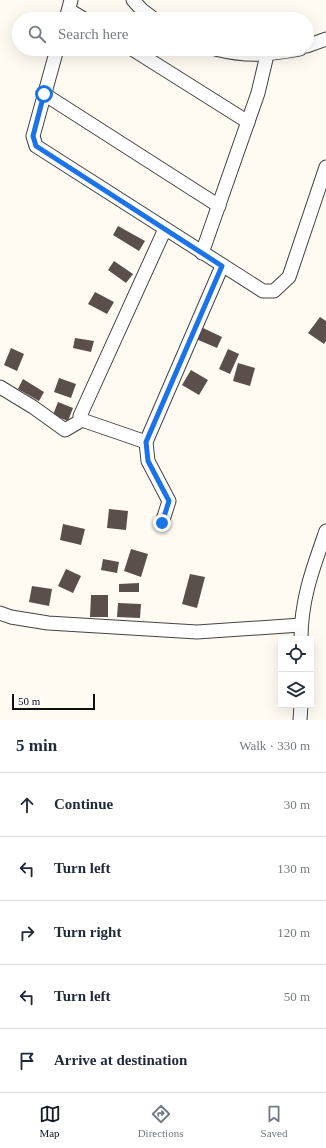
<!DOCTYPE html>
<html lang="en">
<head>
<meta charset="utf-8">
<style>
	body { margin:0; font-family:"Times New Roman",serif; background:#f6f6f7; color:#1f2937 }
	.controls { position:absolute; right:12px; bottom:12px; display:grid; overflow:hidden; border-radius:0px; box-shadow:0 4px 16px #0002 }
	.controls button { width:36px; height:36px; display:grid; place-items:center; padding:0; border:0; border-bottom:1px solid #e0e1e3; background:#fff; color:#1f2937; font:20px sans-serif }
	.scale { position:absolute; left:12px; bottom:10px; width:83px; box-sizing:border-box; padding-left:4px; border:2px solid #101010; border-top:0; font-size:11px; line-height:14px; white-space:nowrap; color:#101010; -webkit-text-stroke:3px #fff; paint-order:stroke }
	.stop { position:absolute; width:12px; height:12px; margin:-9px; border:3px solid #1a73e8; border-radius:50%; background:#fff }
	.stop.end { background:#1a73e8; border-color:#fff; box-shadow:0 1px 4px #0008 }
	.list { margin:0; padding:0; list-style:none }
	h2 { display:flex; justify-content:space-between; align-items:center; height:52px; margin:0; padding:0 16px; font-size:17px }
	h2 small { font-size:13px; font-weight:400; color:#747a83 }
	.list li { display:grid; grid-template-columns:26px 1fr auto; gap:12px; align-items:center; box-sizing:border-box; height:64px; padding:0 16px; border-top:1px solid #e0e1e3 }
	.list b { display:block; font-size:15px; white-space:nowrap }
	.list em { font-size:13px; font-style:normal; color:#747a83 }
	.icon { flex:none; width:22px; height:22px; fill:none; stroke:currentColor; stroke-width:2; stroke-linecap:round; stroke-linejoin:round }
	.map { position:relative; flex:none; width:326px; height:720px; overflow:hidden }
	.search { position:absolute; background:#fff; box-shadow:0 4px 16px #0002; left:12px; right:12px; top:12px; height:44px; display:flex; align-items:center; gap:10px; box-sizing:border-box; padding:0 14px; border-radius:22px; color:#747a83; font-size:15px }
	.sheet { height:372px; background:#fff }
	nav { display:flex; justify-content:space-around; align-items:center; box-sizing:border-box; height:56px; border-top:1px solid #e0e1e3; background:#fff; font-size:11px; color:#747a83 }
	nav a { display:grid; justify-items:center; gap:2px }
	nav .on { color:#111827 }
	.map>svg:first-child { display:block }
	.building { fill:#5a4f4b }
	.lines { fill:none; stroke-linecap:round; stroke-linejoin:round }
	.street-casing { stroke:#434343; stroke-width:15 }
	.street { stroke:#fff; stroke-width:13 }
	.route { stroke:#1a73e8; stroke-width:5 }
</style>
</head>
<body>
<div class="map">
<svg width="326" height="720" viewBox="0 0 326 720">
	<rect width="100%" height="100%" fill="#fffbf3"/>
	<g class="building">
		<polygon points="118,226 145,241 139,251 113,235"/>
		<polygon points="114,261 133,274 126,283 108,270"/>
		<polygon points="95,292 114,302 107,314 88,304"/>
		<polygon points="320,317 326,321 326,341 324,344 308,333"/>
		<polygon points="201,327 222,337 217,348 196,339"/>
		<polygon points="75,338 94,341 91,352 73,348"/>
		<polygon points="11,348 24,354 17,371 4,365"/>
		<polygon points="228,349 239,354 230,374 219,369"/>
		<polygon points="238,363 255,368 250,386 233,381"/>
		<polygon points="191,370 208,380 199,395 182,385"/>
		<polygon points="59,378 76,384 71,398 54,392"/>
		<polygon points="23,379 44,392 39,401 18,389"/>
		<polygon points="58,402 73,408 68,421 53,415"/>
		<polygon points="109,509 128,511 126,530 107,528"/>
		<polygon points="63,524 85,529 81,545 60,540"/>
		<polygon points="131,549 148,554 141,577 124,571"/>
		<polygon points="103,559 119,562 117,573 101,570"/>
		<polygon points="66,569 81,576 73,593 58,586"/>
		<polygon points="190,574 205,577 197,608 182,604"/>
		<polygon points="139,583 139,592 119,592 119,584"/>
		<polygon points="32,586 52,589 49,606 29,602"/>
		<polygon points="91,595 108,595 108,617 90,617"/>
		<polygon points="118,603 141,604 140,618 117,617"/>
	</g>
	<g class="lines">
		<g class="street-casing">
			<g id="street">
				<polyline points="133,0 142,10 154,19"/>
				<polyline points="69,10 84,19"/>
				<polyline points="66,19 71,0"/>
				<polyline points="307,46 326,39"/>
				<polyline points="57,49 33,136 36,146 263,291 274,291 289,277 326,167"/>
				<polyline points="132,49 248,122"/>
				<path d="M215,49c32,8 53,6 85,0"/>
				<polyline points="44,94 219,206"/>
				<polyline points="202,253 258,93 267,55"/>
				<polyline points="0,387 33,407 65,430 82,420"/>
				<polyline points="146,442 82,420 80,416 165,229"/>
				<polyline points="162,523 169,501 148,461 146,442 222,266"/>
				<polyline points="0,613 11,617 48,623 197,632 301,625"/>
				<path d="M301,639c0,-40 12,-71 25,-108"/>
				<polyline points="300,720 301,705"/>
			</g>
		</g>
		<use href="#street" class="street"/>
	</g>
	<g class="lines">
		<polyline class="route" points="44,94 33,136 36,146 222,266 146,442 148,461 169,501 162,523"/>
	</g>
</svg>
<div class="controls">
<button><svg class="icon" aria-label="locate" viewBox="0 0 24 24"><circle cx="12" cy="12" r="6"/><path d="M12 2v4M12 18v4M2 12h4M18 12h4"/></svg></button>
<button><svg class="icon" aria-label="layers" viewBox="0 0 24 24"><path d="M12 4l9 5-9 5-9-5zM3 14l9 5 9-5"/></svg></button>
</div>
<div class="scale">50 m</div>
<div class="stop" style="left:44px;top:94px"></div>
<div class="stop end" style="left:162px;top:523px"></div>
<div class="search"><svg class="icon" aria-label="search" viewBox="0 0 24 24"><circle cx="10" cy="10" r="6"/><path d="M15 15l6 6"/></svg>Search here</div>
</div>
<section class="sheet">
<h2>5 min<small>Walk · 330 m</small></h2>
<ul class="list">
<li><svg class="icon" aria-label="ahead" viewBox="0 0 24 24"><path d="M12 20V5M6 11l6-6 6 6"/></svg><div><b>Continue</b></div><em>30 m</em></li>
<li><svg class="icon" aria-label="left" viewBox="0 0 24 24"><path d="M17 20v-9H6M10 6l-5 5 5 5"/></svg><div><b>Turn left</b></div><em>130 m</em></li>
<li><svg class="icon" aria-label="right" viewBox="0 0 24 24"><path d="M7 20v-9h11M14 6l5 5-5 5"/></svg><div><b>Turn right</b></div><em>120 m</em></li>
<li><svg class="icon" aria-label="left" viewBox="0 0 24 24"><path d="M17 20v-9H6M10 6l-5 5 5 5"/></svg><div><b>Turn left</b></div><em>50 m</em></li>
<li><svg class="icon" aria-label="arrive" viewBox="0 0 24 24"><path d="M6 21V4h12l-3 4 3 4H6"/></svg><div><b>Arrive at destination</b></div></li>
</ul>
</section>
<nav>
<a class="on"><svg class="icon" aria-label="map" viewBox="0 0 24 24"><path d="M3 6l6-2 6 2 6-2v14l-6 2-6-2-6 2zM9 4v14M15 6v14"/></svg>Map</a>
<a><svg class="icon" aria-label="directions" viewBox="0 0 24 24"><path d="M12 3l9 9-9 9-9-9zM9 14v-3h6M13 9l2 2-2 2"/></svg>Directions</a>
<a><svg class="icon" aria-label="saved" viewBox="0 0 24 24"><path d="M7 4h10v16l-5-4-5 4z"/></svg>Saved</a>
</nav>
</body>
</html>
